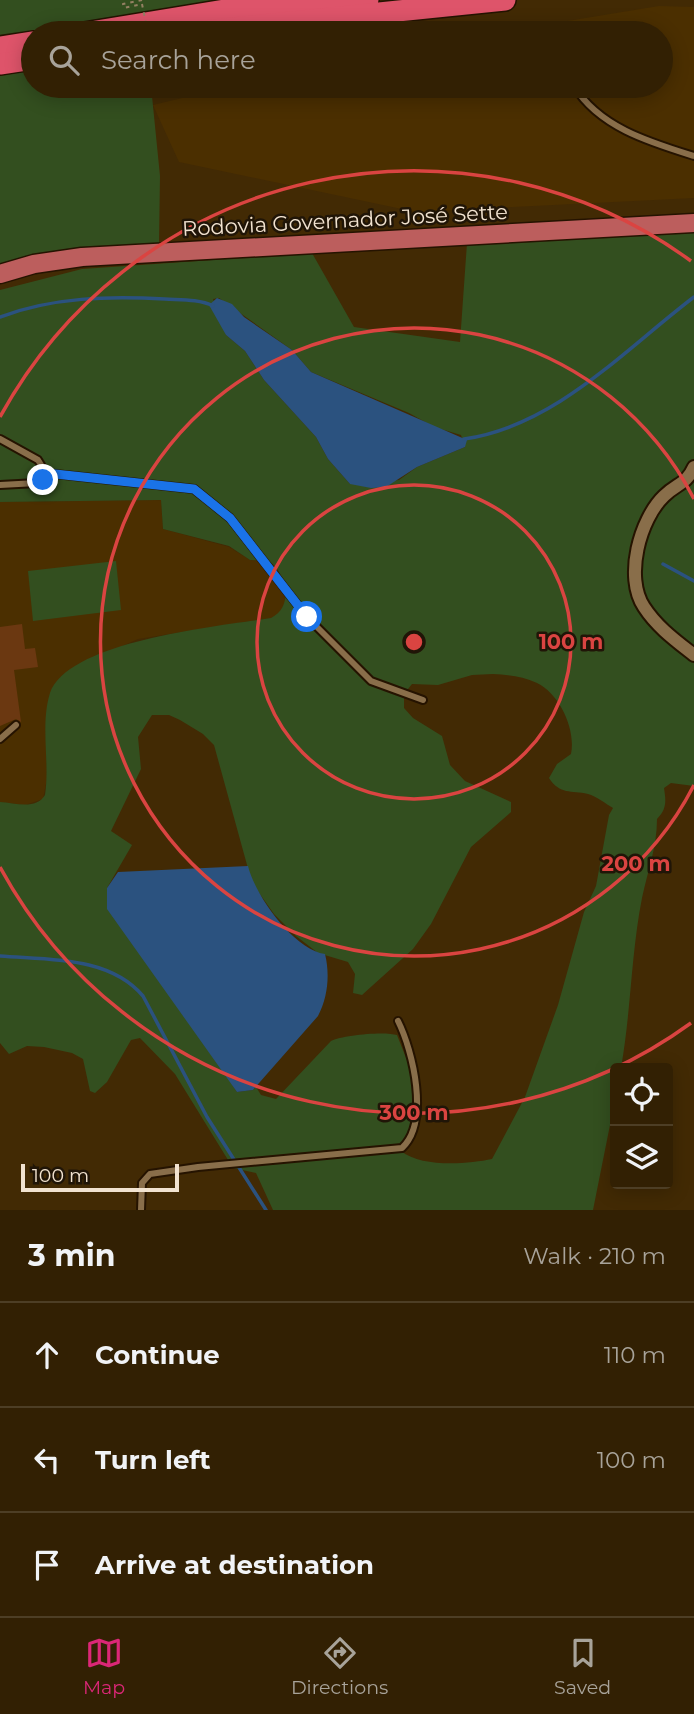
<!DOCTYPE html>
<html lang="en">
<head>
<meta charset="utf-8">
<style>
	body { margin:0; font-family:Montserrat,sans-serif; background:#3a280d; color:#f1f3f6 }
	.controls { position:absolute; right:21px; bottom:21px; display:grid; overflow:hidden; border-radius:7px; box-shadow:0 4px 18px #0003 }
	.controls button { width:63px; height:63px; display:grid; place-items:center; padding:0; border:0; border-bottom:2px solid #4d3e25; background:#322003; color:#f1f3f6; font:35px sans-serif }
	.scale { position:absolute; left:21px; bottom:18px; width:158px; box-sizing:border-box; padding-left:7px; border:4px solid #f2e3d0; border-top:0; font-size:19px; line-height:24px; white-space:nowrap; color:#f2e3d0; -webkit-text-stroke:5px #201507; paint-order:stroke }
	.stop { position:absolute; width:21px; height:21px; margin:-16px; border:5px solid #1a73e8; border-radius:50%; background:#fff }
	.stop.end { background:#1a73e8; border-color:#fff; box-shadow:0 2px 7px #0008 }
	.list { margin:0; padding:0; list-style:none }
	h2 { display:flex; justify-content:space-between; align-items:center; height:91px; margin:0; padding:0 28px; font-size:30px }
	h2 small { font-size:23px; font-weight:400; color:#a8a39a }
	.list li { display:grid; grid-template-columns:46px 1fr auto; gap:21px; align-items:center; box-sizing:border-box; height:105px; padding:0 28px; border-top:2px solid #4d3e25 }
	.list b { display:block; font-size:26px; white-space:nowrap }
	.list em { font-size:23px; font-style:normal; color:#a8a39a }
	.icon { flex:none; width:38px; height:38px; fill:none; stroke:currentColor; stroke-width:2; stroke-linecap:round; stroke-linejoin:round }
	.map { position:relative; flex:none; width:694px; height:1210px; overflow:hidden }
	.search { position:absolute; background:#322003; box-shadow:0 4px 18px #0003; left:21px; right:21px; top:21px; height:77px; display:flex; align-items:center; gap:18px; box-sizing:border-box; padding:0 24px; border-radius:38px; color:#a8a39a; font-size:26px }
	.sheet { height:406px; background:#322003 }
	nav { display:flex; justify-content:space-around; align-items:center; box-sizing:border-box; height:98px; border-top:2px solid #4d3e25; background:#322003; font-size:19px; color:#a8a39a }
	nav a { display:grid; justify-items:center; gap:4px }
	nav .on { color:#db2777 }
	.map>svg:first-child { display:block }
	.built { fill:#4b2f00 }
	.green { fill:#334f1f; fill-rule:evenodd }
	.water { fill:#2b527f }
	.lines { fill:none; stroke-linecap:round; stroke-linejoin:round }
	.stream { stroke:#2b527f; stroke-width:3.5 }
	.building { fill:#6b3811 }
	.lane-casing { stroke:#251300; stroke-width:10 }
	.street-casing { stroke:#251300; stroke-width:16 }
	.primary-casing { stroke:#251300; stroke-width:21 }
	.highway-casing { stroke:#251300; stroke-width:24 }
	.path { stroke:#948063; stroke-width:2; stroke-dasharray:3.5 5; stroke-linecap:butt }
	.lane { stroke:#896e4a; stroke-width:6 }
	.street { stroke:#896e4a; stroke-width:12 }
	.primary { stroke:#bc5e5d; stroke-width:18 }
	.highway { stroke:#de546a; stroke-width:21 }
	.path-bridge { stroke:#948063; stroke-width:2; stroke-dasharray:3.5 5; stroke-linecap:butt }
	.route { stroke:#1a73e8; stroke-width:9 }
	.ring { fill:none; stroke:#da4441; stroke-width:3.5 }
	.labels { text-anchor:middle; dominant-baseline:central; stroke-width:5; stroke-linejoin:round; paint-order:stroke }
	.street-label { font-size:21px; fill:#f2e3d0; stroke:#201507 }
	.centre { fill:#da4441; stroke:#201507; stroke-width:3.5 }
	.ring-label { font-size:21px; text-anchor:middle; font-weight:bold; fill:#da4441; stroke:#201507; stroke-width:5; stroke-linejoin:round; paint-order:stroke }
</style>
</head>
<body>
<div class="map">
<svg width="694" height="1210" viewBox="0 0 694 1210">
	<rect width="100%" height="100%" fill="#422a04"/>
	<g class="built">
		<polygon points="659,6 694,7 694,198 416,212 179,162 153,105 233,86 661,86 661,33 495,33"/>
		<polygon points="161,500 163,529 229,547 250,560 269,561 275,565 283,579 286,603 278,615 271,618 138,639 100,656 46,735 47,779 43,799 25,805 0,802 0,502"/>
	</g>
	<g class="green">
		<polygon points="0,0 234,0 0,37"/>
		<polygon points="33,70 33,86 151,86 160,176 159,244 0,267 0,76"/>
		<path d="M694,228v558l-23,-3 -7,5c2,13 3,21 -7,31 0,28 -9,51 -15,79 -11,56 -11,114 -21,170h-6v32l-22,110h-320l-17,-37 -23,-5 -58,-94 -35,-36 -9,2 -24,42 -12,11 -5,-2 -7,-32 -11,-6 -28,-6 -17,-1 -18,8 -9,-11v-241c16,1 36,8 45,-7 5,-33 -5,-70 5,-102 19,-53 171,-67 221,-75 23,-11 16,-44 -2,-57l-19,-1 -21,-14 -66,-17 -2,-29 -161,2v-212l82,-21 230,-16 42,74 106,15 7,-99zM219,298l73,52 19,22 98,41 25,14 27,8 4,12 -48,20 -18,13 -49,4 -22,-25 -12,-22 -52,-57 -19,-29 -19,-16 -13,-36zM493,674c15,1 29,2 44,9 23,11 39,47 34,71l-14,10 -8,14c11,17 22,12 39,16 8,2 18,10 25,14l-4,7 -13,71 -12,26 -26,93 -33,92 -33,62c-24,5 -70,9 -91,-8l12,-26 -1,-36 -2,-21 -13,-33c-12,-4 -55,0 -66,6l-55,58 -15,-4 -5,-8 -3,3 -16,2 -130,-204 25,-43 -21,-14 30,-62 -3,-32 14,-22h17l11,5 23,14 11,11 38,138 22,31 22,22 22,17 30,9 7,12 -2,19 9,2 51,-46 18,-25 40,-77 40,-35v-10l-46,-21 -15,-16 -8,-29 -29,-18 -9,-10v-14l8,-10 26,1 34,-10z"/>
		<polygon points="116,561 121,610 33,621 28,571"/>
	</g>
	<g class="water">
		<polygon points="217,298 232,304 244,317 292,350 311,372 467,440 465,447 417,467 386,487 371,488 350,484 328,459 316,437 264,380 245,351 226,335 209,305"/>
		<path d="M248,866c7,29 45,83 77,88 5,20 3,43 -7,62l-65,74 -16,2 -130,-183v-21l11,-16z"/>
	</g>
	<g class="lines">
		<g class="stream">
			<path d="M0,317c53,-20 109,-21 165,-18 16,1 34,0 48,7"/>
			<path d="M464,439c91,-13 159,-88 230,-142"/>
			<polyline points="663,564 694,581"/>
			<path d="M0,956c48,4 109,0 143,40l64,121 59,93"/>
		</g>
	</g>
	<polygon class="building" points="22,624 25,649 35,648 38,667 14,670 21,722 16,719 0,726 0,627"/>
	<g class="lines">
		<g class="lane-casing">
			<g id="lane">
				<path d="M574,86c25,41 75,56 120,70"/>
				<polyline points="0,439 38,460 46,473 37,483 0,485"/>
				<polyline points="46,473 194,489 230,518 307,617 371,681 423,700"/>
				<polyline points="0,739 16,725"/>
				<path d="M141,1210l1,-27 8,-9 48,-7 204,-19c28,-26 11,-97 -4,-127"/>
			</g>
		</g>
		<g class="street-casing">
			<path id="street" d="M694,467c-8,18 -17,16 -30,29 -24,23 -40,81 -20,111 13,20 31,33 50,48"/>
		</g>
		<g class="primary-casing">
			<polyline id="primary" points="0,274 34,264 82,257 694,223"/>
		</g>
		<g class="highway-casing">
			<g id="highway">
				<polyline points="84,33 225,10 368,0"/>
				<polyline points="184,33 505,0"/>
				<polyline points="0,47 33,42"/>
				<polyline points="0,64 33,59"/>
			</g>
		</g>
		<polyline class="path" points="142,0 123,4 124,8 142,4"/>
		<use href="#lane" class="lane"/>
		<use href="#street" class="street"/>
		<use href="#primary" class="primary"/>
		<use href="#highway" class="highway"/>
		<polyline class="path-bridge" points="142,4 148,33"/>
	</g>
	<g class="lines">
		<polyline class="route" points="43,480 46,473 194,489 230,518 307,617"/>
	</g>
	<g class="ring">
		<circle cx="414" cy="642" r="157"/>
		<path d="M694 785A314 314 0 1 1 694 499"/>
		<path d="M691 1023A471 471 0 0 1 0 867M0 417A471 471 0 0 1 691 261"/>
	</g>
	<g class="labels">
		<g class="street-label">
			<text transform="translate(345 220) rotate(-3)">Rodovia Governador José Sette</text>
		</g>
	</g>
	<circle cx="414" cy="642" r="10" class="centre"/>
	<g class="ring-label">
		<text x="571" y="649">100 m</text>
		<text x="636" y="871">200 m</text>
		<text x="414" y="1120">300 m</text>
	</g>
</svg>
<div class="controls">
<button><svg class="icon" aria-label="locate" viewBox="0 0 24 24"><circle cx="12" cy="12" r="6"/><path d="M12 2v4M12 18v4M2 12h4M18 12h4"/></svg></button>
<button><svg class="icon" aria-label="layers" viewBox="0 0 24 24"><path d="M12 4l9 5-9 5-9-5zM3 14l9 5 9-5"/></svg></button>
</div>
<div class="scale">100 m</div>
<div class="stop" style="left:307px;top:617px"></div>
<div class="stop end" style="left:43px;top:480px"></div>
<div class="search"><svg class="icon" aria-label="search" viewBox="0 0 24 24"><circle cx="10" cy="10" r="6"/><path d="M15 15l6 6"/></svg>Search here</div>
</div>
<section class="sheet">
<h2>3 min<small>Walk · 210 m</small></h2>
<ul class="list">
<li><svg class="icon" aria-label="ahead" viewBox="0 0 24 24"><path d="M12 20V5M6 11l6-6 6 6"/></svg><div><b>Continue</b></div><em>110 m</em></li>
<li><svg class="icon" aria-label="left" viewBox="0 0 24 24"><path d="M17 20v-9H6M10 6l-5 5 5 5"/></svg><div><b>Turn left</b></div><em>100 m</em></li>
<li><svg class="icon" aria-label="arrive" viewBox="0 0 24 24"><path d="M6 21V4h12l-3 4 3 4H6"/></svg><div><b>Arrive at destination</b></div></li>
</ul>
</section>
<nav>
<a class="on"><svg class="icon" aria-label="map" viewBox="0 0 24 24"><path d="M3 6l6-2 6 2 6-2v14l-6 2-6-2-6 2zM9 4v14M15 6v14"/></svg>Map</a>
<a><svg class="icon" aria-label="directions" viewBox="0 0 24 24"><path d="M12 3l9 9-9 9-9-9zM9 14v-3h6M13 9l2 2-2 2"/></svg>Directions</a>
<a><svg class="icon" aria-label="saved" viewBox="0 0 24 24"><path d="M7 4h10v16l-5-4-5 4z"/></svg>Saved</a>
</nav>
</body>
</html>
